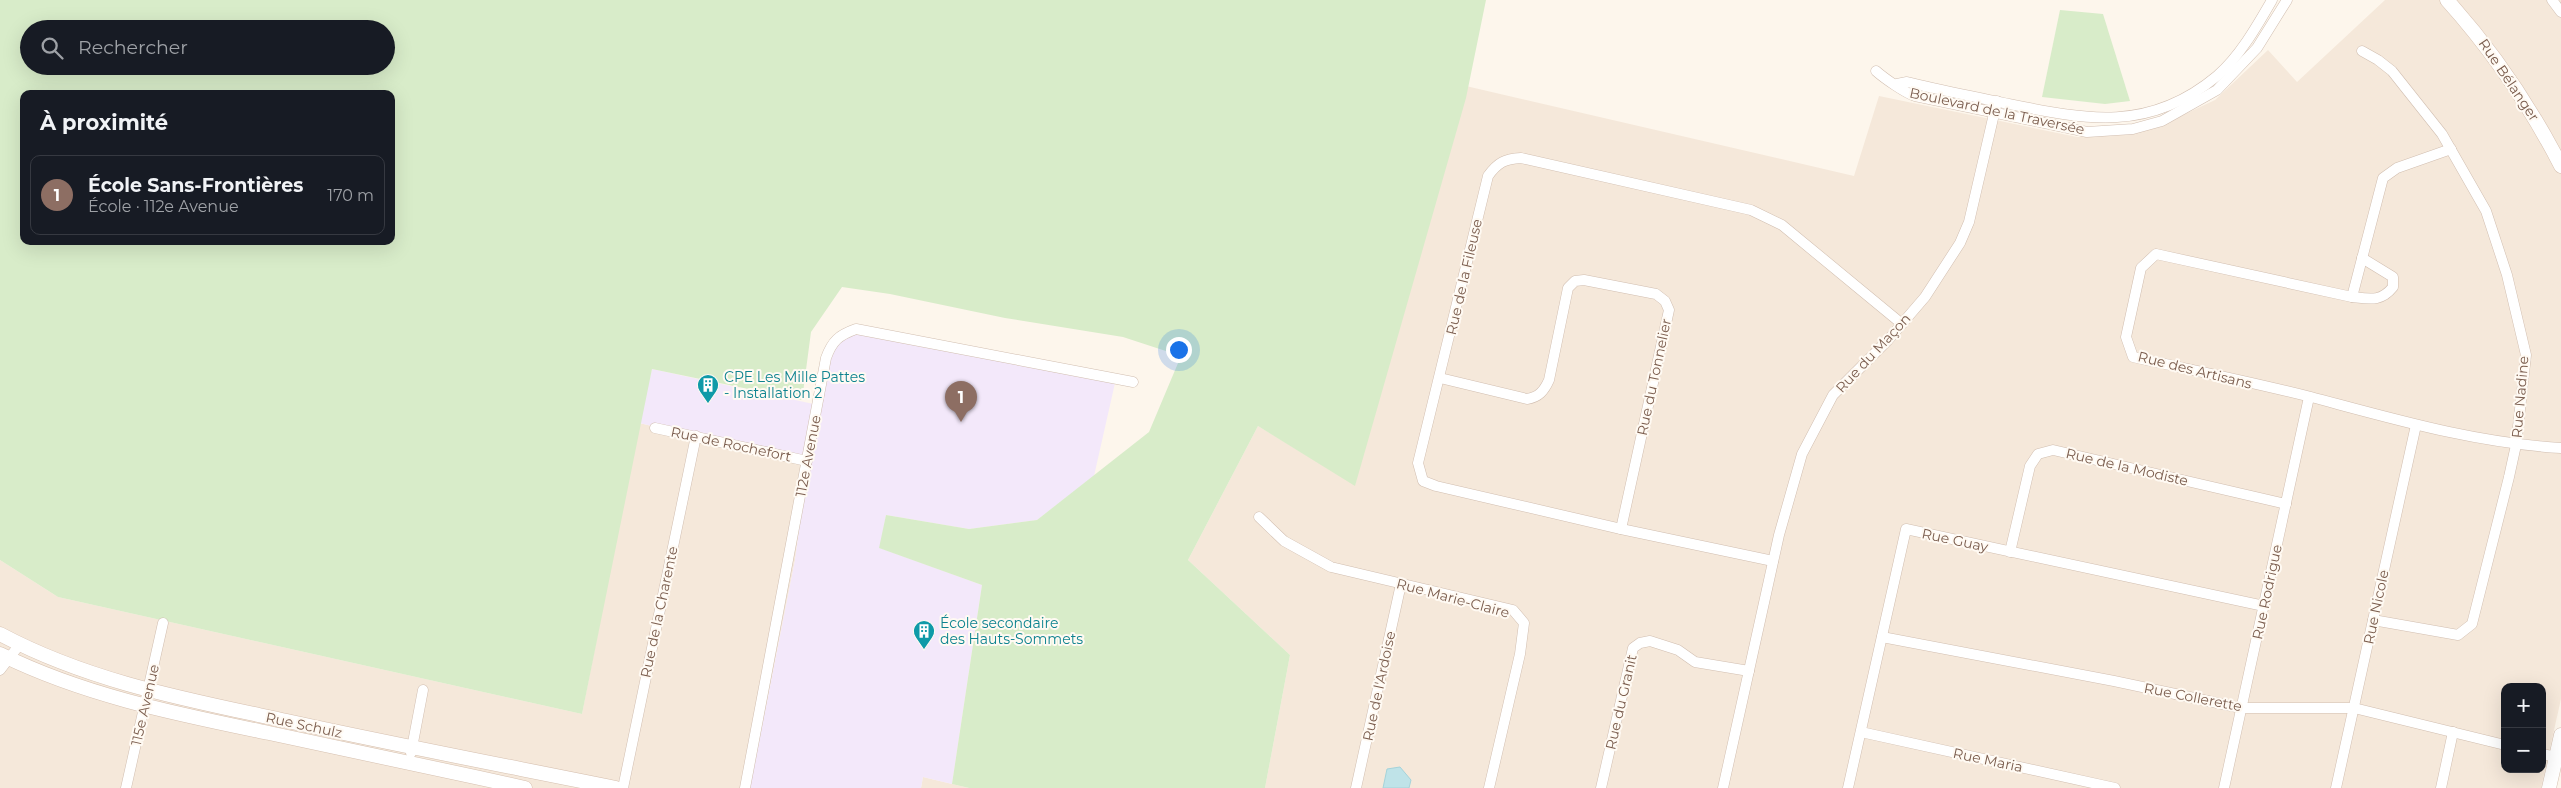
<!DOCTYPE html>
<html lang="fr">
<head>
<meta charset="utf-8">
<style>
	body { margin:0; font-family:Montserrat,sans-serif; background:#20242c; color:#f1f3f6 }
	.controls { position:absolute; right:15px; bottom:15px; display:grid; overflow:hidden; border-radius:10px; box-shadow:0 5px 20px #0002 }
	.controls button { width:45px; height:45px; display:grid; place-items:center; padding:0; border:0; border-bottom:1px solid #363941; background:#171b24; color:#f1f3f6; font:25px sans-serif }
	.you { position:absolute; left:1178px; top:349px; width:18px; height:18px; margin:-12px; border:4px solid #fff; border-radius:50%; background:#1a73e8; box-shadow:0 0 0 8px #1a73e833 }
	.badge { display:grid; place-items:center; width:32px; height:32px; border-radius:50%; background:#ea580c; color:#fff; font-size:16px; font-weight:700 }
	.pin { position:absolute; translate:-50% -41px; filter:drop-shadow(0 1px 2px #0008) }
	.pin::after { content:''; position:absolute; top:26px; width:18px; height:15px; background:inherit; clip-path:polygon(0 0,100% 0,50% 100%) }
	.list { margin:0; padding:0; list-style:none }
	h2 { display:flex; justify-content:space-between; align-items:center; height:65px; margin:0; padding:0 20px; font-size:21px }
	h2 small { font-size:16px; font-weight:400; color:#9ea1a6 }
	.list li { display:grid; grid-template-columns:32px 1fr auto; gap:15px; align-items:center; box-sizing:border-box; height:80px; margin:0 10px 10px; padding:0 10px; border:1px solid #363941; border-radius:10px }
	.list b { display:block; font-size:19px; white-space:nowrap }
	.list p { margin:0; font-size:16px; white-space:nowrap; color:#9ea1a6 }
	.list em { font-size:16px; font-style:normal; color:#9ea1a6 }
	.icon { flex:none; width:28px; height:28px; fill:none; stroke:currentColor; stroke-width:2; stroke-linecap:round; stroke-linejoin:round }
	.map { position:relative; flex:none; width:2561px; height:788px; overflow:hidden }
	.search { position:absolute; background:#171b24; box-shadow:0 5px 20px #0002; left:20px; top:20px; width:375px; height:55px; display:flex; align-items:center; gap:12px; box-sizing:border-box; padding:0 18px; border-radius:28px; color:#9ea1a6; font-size:19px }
	.panel { position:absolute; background:#171b24; box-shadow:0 5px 20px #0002; left:20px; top:90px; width:375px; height:155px; border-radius:10px }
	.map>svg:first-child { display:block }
	.residential { fill:#f5e8da; fill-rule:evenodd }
	.education { fill:#f3e8fa }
	.green { fill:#d8ecc9; fill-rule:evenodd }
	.water { fill:#bfe3e8; stroke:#a5d3da }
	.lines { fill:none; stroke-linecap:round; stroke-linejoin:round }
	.street-casing { stroke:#d1beb0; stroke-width:11 }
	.secondary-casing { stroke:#d6c0b0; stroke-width:15 }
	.street { stroke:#fff; stroke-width:10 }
	.secondary { stroke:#fff; stroke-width:14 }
	.labels { text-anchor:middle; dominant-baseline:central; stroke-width:4; stroke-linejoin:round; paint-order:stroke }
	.street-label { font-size:14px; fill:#7a5c4d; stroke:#fffaf3 }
	.culture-label { font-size:14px; fill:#0d838f; stroke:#fffaf3; text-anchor:start }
</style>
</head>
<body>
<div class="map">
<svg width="2561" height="788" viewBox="0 0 2561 788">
	<rect width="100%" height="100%" fill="#fdf6ec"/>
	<g class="residential">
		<path d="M2385,0h176v699l-20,89h-1276l25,-133 -102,-95 70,-134 97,59 98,-402 401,93 25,-80 198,41 47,-2 42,-12 49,-23 53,-50 29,32zM2505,687h37v82h-37z"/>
		<polygon points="639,423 808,462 795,560 750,788 0,788 0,560 58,597 582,714"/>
		<polygon points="923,777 952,784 969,788 921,788"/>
	</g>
	<polygon class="education" points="859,333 1115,383 1094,476 1037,520 969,529 886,515 880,548 982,585 952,784 923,777 921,788 750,788 795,560 808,462 639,423 652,369 818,405 826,358 846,335"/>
	<g class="green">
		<path d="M0,0h1486l-20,98 -111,388 -97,-60 -70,134 102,95 -25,133h-296l-17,-4 30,-199 -103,-37 7,-33 83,14 68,-9 112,-88 32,-76 -58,-19 -118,-19 -115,-24 -48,-7 -31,45 -9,68 -150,-31 -70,345 -524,-117 -58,-37zM29,29h357v37h-357zM24,94h367v147h-367z"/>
		<polygon points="2060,10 2103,14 2130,101 2105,104 2042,97"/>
	</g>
	<polygon class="water" points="1400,767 1411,780 1409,788 1383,788 1387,769"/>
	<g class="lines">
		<g class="street-casing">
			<g id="street">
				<polyline points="2552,0 2561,12"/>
				<polyline points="2362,51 2378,60 2392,71 2442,134 2486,211 2507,275 2526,355 2516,445 2509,477 2472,624 2458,635 2373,620"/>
				<path d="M1876,71c8,7 29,22 39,25l172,36 46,-3 29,-8 55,-31 40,-42 30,-48"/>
				<path d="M1897,84l10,-2c32,8 65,14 97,21 79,16 144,31 213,-27 23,-20 40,-50 55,-76"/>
				<path d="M2451,149l-54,19 -14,10 -31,119 -196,-43 -15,14 -15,69 7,20c59,13 119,25 178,40 83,22 164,46 250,51"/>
				<path d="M2352,297c18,2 29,5 41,-10v-10l-31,-19"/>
				<path d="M1440,378l87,21c12,-2 17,-8 22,-19l19,-92 7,-7 9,-1 72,14 9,7 4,9 -48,219"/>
				<polyline points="655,428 807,461"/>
				<polyline points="1259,517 1284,541 1331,567 1513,610 1524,623 1520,654 1489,788"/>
				<polyline points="2010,552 2030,466 2038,454 2053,450 2286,504"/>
				<path d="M1773,561l-152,-32 -185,-43 -13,-5 -5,-18 70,-287c10,-14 17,-17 33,-18l230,52 31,15 120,99"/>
				<polyline points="1882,637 2114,681 2241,708 2354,708 2505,745"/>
				<polyline points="0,670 20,644"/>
				<polyline points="1861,732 2115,788"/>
				<polyline points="411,753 423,690"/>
				<polyline points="2542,754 2556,757"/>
				<polyline points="126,788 163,623"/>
				<polyline points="623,788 696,436"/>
				<path d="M745,788l81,-430c6,-17 13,-23 30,-29l277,53"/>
				<polyline points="1356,788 1401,584"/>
				<polyline points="1601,788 1633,648 1640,643 1650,641 1678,650 1695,662 1749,671"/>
				<polyline points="1723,788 1779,535 1802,454 1833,395 1888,340 1925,297 1960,243 1969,222 1997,101"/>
				<polyline points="1848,788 1906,529 2264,606"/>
				<polyline points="2224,788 2309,397"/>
				<polyline points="2336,788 2416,425"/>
				<polyline points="2441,788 2453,732"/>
			</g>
		</g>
		<g class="secondary-casing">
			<g id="secondary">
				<path d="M2447,0c45,50 83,106 114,166"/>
				<path d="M0,634c90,48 189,66 287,87 110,24 220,45 329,67"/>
				<path d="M0,654c85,42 177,60 269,79 86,18 171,36 256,55"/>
				<polyline points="2549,788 2561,735"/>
			</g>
		</g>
		<use href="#street" class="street"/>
		<use href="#secondary" class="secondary"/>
	</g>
	<defs>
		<g id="building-pin" transform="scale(1.125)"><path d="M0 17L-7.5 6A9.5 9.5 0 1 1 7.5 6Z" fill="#0f9aa8" stroke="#fffaf3"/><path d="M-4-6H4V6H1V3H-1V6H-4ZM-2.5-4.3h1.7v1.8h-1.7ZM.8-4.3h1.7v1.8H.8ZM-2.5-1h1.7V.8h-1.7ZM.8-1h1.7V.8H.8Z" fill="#fff"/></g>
	</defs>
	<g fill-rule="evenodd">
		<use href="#building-pin" x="708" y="385"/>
		<use href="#building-pin" x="924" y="631"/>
	</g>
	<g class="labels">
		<g class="street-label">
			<text transform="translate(2509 80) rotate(56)">Rue Bélanger</text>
			<text transform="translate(1997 111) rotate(12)">Boulevard de la Traversée</text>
			<text transform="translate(1464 277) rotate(-77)">Rue de la Fileuse</text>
			<text transform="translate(1873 353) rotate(-47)">Rue du Maçon</text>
			<text transform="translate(2195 370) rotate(14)">Rue des Artisans</text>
			<text transform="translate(1654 377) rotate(-78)">Rue du Tonnelier</text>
			<text transform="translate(2520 397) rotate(-85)">Rue Nadine</text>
			<text transform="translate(731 444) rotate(12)">Rue de Rochefort</text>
			<text transform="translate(808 456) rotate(-79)">112e Avenue</text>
			<text transform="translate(2127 467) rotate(13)">Rue de la Modiste</text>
			<text transform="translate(1955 540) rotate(12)">Rue Guay</text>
			<text transform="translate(2267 592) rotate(-78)">Rue Rodrigue</text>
			<text transform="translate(1453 598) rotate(15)">Rue Marie-Claire</text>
			<text transform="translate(2376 607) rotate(-78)">Rue Nicole</text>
			<text transform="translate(659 612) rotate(-78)">Rue de la Charente</text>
			<text transform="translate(1379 686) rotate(-78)">Rue de l'Ardoise</text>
			<text transform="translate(2193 697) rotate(11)">Rue Collerette</text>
			<text transform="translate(1621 702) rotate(-77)">Rue du Granit</text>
			<text transform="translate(145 705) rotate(-77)">115e Avenue</text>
			<text transform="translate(304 725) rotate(12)">Rue Schulz</text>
			<text transform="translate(1988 760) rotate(12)">Rue Maria</text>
		</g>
		<g class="culture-label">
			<text x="724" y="377">CPE Les Mille Pattes<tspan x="724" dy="16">- Installation 2</tspan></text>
			<text x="940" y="623">École secondaire<tspan x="940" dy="16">des Hauts-Sommets</tspan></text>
		</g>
	</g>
</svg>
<div class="controls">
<button>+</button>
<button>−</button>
</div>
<div class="you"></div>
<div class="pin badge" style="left:961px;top:422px;background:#8d6e63">1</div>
<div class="search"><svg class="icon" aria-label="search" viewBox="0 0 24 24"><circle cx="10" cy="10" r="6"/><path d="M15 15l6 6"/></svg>Rechercher</div>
<section class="panel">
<h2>À proximité<small></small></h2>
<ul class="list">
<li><span class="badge" style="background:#8d6e63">1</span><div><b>École Sans-Frontières</b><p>École · 112e Avenue</p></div><em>170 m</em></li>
</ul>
</section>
</div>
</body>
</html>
